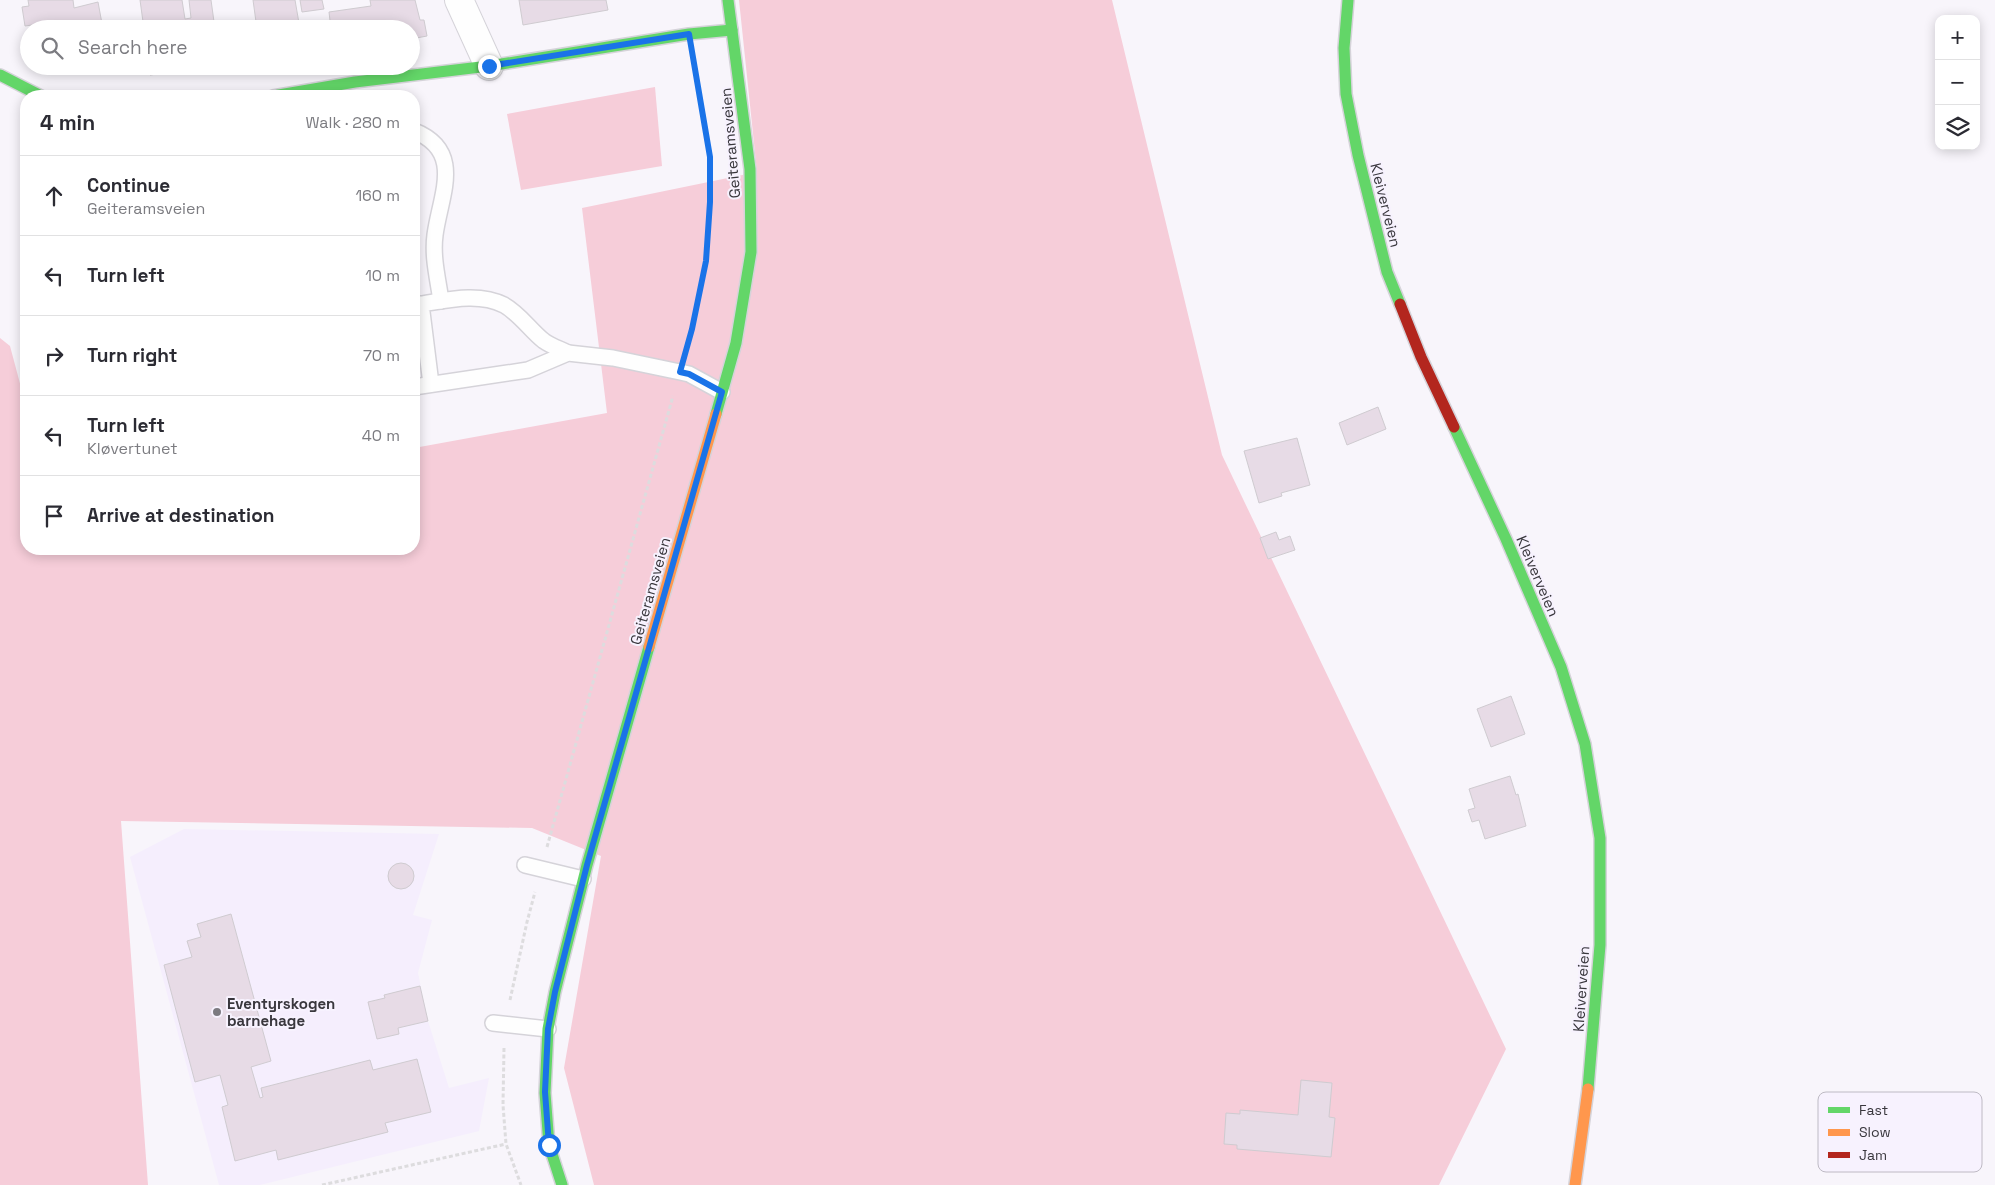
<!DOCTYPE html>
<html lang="en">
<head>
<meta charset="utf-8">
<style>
	body { margin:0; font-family:"Space Grotesk",sans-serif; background:#f2f2f3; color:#2b2b33 }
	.controls { position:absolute; right:15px; top:15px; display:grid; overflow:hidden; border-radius:10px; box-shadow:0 2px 12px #0003 }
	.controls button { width:45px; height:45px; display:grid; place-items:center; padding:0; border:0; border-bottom:1px solid #e1e1e2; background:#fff; color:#2b2b33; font:25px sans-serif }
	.stop { position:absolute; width:15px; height:15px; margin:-11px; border:4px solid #1a73e8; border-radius:50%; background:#fff }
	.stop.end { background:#1a73e8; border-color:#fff; box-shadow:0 1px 5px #0008 }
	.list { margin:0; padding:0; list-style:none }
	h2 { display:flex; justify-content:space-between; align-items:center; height:65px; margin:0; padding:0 20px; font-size:21px }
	h2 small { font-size:16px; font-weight:400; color:#7c7c81 }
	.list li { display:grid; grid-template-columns:32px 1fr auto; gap:15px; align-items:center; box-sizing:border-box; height:80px; padding:0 20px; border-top:1px solid #e1e1e2 }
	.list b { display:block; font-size:19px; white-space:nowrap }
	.list p { margin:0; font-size:16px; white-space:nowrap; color:#7c7c81 }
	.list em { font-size:16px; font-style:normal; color:#7c7c81 }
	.icon { flex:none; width:28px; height:28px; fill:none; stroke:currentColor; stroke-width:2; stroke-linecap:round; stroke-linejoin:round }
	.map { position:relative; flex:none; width:1995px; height:1185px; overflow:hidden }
	.search { position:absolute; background:#fff; box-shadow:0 2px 12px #0003; left:20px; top:20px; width:400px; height:55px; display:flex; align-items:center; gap:12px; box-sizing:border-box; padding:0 18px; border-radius:28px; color:#7c7c81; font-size:19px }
	.panel { position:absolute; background:#fff; box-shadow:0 2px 12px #0003; left:20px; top:90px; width:400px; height:465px; border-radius:20px }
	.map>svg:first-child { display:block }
	.built { fill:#f5eefd }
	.green { fill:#f6cdd9 }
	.building { fill:#e7dbe6; stroke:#cfcbd0 }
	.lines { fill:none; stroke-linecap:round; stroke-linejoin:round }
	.lane-casing { stroke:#d5d3d9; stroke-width:18 }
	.street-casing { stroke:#d5d3d9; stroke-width:30 }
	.fast-casing { stroke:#d5d3d9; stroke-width:14 }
	.slow-casing { stroke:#d5d3d9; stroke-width:14 }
	.jam-casing { stroke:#d5d3d9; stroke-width:14 }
	.path { stroke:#dddcde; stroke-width:3; stroke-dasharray:4 2.5; stroke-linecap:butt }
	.lane { stroke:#fefefe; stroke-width:15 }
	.street { stroke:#fefefe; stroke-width:28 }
	.fast { stroke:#63d668; stroke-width:11 }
	.slow { stroke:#ff974d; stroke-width:11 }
	.jam { stroke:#b3261e; stroke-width:11 }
	.route { stroke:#1a73e8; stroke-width:6 }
	.poi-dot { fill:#7c7a80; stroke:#f7f2fe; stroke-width:2 }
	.labels { text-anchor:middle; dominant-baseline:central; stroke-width:4; stroke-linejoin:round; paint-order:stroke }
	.street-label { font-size:15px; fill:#39373d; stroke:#f7f2fe }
	.poi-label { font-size:15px; font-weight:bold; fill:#39373d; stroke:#f7f2fe; text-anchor:start }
	.key { fill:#f7f2fe; stroke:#bebac4; stroke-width:1 }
	.key-label { font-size:14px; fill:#39373d }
</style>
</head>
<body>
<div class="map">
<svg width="1995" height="1185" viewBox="0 0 1995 1185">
	<rect width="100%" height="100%" fill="#f8f5fb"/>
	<polygon class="built" points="184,829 439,834 413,915 432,920 418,973 428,1021 449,1088 489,1078 479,1131 260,1185 219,1185 130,857"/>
	<g class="green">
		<polygon points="739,0 1112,0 1222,455 1506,1049 1439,1185 594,1185 564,1068 601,856 532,828 121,821 148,1185 0,1185 0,338 10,346 26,406 26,549 414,549 414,448 607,413 582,208 757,172"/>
		<polygon points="655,87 662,166 521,190 507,114"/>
	</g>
	<g class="building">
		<polygon points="28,0 73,0 74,8 98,2 103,29 32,29 32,25 25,26 22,7 29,6"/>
		<polygon points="140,0 182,0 185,19 191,18 189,0 211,0 215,29 144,29"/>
		<polygon points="253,0 295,0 300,29 257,29"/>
		<polygon points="300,0 322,0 324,9 302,12"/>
		<polygon points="370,0 415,0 420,20 424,20 427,36 411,39 411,29 331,29 329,12 371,6"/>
		<polygon points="519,0 606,0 608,10 523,25"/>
		<polygon points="149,66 191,66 192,69 150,75"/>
		<polygon points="1378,407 1386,429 1347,445 1339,423"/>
		<polygon points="1297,438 1310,485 1281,493 1282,496 1259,503 1244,451"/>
		<polygon points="1276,532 1279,540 1290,536 1295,550 1268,559 1260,538"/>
		<polygon points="1511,696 1525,734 1491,747 1477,709"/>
		<polygon points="1510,776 1516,795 1518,794 1526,826 1485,839 1479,820 1472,822 1468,810 1475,808 1469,789"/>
		<circle cx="401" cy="876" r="13"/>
		<polygon points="231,914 271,1061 251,1067 260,1098 263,1097 261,1088 370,1060 373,1070 417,1059 431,1112 385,1123 388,1132 278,1160 276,1150 235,1161 222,1107 228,1105 220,1075 195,1082 164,965 192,957 187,941 201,937 197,924"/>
		<polygon points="420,986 428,1021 398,1028 399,1034 377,1039 368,1002 385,998 384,995"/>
		<polygon points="1301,1080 1332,1083 1329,1117 1335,1118 1331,1157 1237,1149 1237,1145 1224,1144 1226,1113 1240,1114 1240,1110 1298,1115"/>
	</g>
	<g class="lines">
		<g class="lane-casing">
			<g id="lane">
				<path d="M414,131c51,20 26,65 21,104 -3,22 3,44 6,66"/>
				<path d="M431,384l-10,-80c26,-4 58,-12 83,1 16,9 26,25 40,36 7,5 16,8 24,12"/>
				<polyline points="414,387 528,370 568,353 613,358 680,372 689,374 722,392"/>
				<polyline points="525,865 583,879"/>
				<polyline points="493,1023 548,1029"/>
			</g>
		</g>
		<g class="street-casing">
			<polyline id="street" points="459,0 489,66"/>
		</g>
		<g class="fast-casing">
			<g id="fast">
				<polyline points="1348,0 1344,48 1346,94 1358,155 1387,272 1400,304"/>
				<polyline points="0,75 41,96"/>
				<polyline points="273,96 355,82 489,66 689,34 732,30"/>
				<polyline points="716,414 736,343 751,252 750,169 728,0"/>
				<polyline points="1454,427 1506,539 1561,667 1585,744 1600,838 1600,945 1588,1089"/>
				<polyline points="562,1185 549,1145 545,1093 548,1029 555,992 587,865 649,647"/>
			</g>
		</g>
		<g class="slow-casing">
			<g id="slow">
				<polyline points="649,647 716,414"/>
				<polyline points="1575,1185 1588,1089"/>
			</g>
		</g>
		<g class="jam-casing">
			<polyline id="jam" points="1400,304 1421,357 1454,427"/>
		</g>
		<g class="path">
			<path d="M687,349c17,-59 27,-130 23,-192 -2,-29 -11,-64 -16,-93"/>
			<polyline points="547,847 673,396"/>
			<polyline points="510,1000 527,922 535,892"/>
			<polyline points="504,1048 503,1105 506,1144 521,1185"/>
			<polyline points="322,1185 506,1144"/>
		</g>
		<use href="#lane" class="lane"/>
		<use href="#street" class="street"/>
		<use href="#fast" class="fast"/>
		<use href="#slow" class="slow"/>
		<use href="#jam" class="jam"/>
	</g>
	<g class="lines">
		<polyline class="route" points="489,66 689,34 710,157 710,202 706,261 692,329 680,372 689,374 722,392 587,865 555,992 548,1029 545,1092 549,1145"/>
	</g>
	<circle class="poi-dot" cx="217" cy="1012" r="5"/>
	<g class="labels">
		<g class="street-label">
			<text transform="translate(730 143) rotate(-95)">Geiteramsveien</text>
			<text transform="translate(1386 205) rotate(76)">Kleiverveien</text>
			<text transform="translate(1538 576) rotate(67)">Kleiverveien</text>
			<text transform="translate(650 591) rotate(-74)">Geiteramsveien</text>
			<text transform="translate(1581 989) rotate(-86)">Kleiverveien</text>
		</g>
		<g class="poi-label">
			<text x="227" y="1003">Eventyrskogen<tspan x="227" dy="17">barnehage</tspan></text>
		</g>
	</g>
	<rect x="1818" y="1092" width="164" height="80" rx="8" class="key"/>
	<rect x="1828" y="1107" width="22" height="6" fill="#63d668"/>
	<rect x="1828" y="1129" width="22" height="7" fill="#ff974d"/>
	<rect x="1828" y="1152" width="22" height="6" fill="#b3261e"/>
	<g class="key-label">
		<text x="1859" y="1115">Fast</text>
		<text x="1859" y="1137">Slow</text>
		<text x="1859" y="1160">Jam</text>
	</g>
</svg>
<div class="controls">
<button>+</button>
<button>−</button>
<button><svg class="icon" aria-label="layers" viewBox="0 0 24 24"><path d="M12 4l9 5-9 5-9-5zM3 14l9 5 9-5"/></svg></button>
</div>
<div class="stop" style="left:549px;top:1145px"></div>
<div class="stop end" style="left:489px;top:66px"></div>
<div class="search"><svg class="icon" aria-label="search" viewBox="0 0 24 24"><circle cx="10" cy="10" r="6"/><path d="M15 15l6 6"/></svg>Search here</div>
<section class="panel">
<h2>4 min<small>Walk · 280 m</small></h2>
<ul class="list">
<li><svg class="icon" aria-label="ahead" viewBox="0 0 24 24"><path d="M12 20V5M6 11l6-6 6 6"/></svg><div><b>Continue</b><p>Geiteramsveien</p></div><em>160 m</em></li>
<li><svg class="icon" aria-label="left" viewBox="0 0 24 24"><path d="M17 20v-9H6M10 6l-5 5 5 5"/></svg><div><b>Turn left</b></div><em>10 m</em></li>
<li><svg class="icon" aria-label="right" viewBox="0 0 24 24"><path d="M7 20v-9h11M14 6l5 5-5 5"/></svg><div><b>Turn right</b></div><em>70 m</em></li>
<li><svg class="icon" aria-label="left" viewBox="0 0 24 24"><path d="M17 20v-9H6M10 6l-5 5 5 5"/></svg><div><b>Turn left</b><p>Kløvertunet</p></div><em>40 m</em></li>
<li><svg class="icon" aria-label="arrive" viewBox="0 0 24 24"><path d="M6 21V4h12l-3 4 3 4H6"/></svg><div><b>Arrive at destination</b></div></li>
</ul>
</section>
</div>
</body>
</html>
